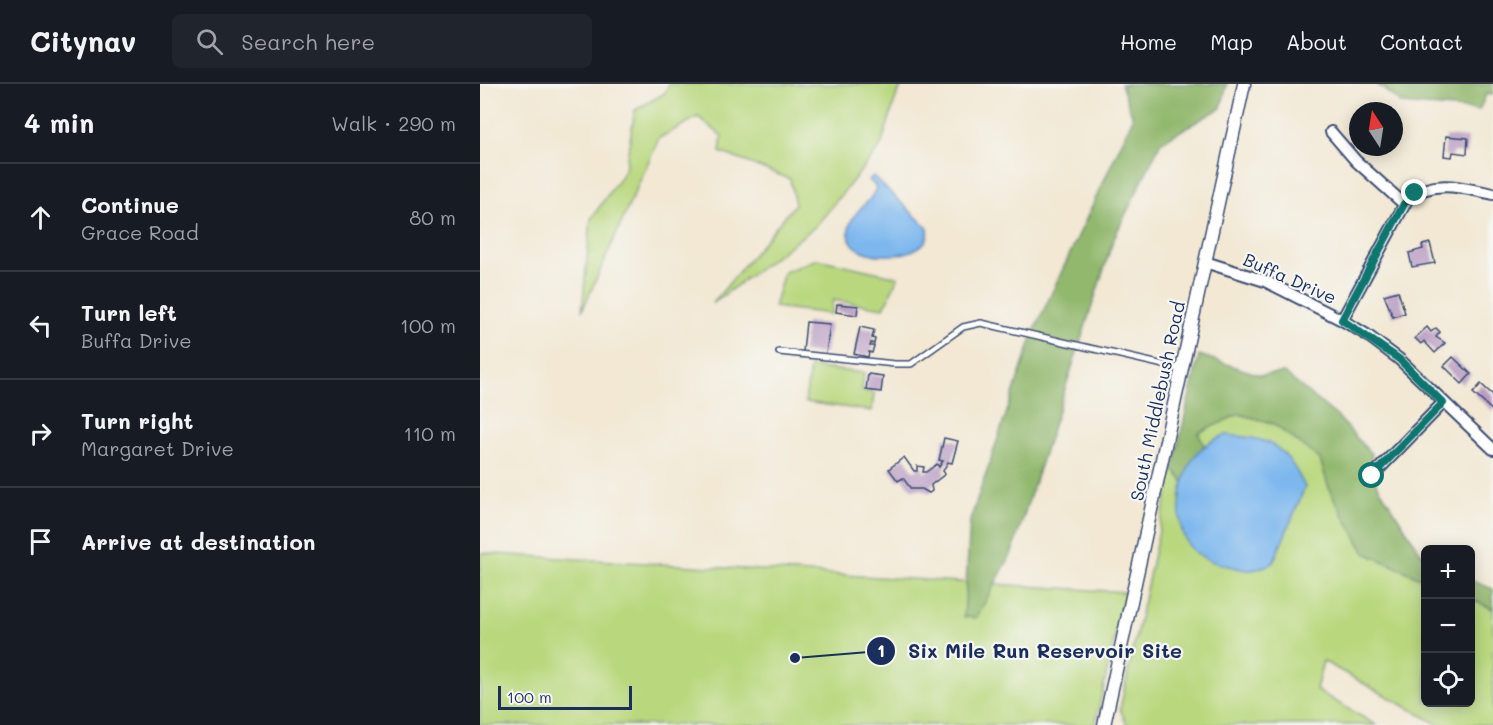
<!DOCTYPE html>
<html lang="en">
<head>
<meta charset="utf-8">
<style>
	body { margin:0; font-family:Mali,sans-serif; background:#20242c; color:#f1f3f6 }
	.controls { position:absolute; right:18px; bottom:18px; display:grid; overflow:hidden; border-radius:9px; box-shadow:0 3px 15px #0003 }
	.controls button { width:54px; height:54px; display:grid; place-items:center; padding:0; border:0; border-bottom:2px solid #363941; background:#171b24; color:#f1f3f6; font:30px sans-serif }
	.compass { position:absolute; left:869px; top:18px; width:54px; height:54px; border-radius:50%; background:#171b24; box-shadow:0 3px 15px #0003; rotate:348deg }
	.scale { position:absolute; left:18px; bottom:15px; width:134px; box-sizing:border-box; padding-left:6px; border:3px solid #1b2f5e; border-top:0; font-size:16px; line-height:21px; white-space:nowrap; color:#1b2f5e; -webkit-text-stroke:4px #f6f6f2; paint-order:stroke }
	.stop { position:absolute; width:18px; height:18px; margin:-14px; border:4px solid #0f766e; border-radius:50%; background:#fff }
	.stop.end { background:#0f766e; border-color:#fff; box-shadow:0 2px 6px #0008 }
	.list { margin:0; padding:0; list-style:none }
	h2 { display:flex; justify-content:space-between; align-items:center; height:78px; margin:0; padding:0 24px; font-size:26px }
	h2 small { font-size:20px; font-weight:400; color:#9ea1a6 }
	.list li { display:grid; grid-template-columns:39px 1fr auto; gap:18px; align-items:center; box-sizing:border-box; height:108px; padding:0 24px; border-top:2px solid #363941 }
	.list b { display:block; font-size:22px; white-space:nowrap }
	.list p { margin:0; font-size:20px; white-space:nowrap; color:#9ea1a6 }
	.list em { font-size:20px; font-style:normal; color:#9ea1a6 }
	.icon { flex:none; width:33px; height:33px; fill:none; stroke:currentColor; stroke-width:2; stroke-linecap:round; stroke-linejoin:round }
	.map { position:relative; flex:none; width:1013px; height:641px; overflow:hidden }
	header { display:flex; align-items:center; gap:36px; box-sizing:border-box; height:84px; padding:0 30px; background:#171b24; border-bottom:2px solid #363941 }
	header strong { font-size:28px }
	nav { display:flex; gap:33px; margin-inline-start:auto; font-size:21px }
	.search { width:420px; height:54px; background:#20242c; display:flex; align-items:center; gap:15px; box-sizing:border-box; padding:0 21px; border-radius:9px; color:#9ea1a6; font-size:22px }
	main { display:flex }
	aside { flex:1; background:#171b24 }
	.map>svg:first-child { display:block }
	.green { fill:#b9d87e; stroke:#6a846e; stroke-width:1.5 }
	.forest { fill:#92b86d; stroke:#567466; stroke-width:1.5 }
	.water { fill:#7db7ee; stroke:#4c73a6; stroke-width:1.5 }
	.building { fill:#b99ec4 }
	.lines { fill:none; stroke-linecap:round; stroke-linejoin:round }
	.service-casing { stroke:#3b4b70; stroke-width:8 }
	.minor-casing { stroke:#3b4b70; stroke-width:14 }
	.tertiary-casing { stroke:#3b4b70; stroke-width:15 }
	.service { stroke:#fff; stroke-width:5 }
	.minor { stroke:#fff; stroke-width:10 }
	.tertiary { stroke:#fff; stroke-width:12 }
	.route { stroke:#0f766e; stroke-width:8 }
	.labels { text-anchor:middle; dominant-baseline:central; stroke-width:4.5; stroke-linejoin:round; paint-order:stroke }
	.street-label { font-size:18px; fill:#1b2f5e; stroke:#f6f6f2 }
	.leader { fill:none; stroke:#1b2f5e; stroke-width:2 }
	.callout-dot { fill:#1b2f5e; stroke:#f6f6f2; stroke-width:2 }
	.mark-label { font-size:18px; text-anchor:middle; font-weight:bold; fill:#fff }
	.callout-label { font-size:20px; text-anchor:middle; font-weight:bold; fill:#1b2f5e; stroke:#f6f6f2; stroke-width:4.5; stroke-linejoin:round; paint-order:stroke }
</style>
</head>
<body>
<header>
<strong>Citynav</strong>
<div class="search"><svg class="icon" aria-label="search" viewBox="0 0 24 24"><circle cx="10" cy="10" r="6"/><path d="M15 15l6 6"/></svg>Search here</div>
<nav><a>Home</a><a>Map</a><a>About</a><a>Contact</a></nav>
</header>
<main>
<aside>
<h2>4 min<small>Walk · 290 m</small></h2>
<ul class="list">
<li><svg class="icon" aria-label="ahead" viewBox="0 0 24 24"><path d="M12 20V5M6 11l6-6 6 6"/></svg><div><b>Continue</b><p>Grace Road</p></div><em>80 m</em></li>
<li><svg class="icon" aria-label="left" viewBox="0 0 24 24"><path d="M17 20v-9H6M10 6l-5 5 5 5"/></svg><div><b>Turn left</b><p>Buffa Drive</p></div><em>100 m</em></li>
<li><svg class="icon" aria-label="right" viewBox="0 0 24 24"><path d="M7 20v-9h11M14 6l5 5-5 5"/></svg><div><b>Turn right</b><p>Margaret Drive</p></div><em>110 m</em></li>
<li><svg class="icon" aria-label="arrive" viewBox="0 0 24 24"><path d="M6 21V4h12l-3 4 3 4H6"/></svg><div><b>Arrive at destination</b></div></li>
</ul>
</aside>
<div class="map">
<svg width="1013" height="641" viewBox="0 0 1013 641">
	<rect width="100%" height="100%" fill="#f6f6f2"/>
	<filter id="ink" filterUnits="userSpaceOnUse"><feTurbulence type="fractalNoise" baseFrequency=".0167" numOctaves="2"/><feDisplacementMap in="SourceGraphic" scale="12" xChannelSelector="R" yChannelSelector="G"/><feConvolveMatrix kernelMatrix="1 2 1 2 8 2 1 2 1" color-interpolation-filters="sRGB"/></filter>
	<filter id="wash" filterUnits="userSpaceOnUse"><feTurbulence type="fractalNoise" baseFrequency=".008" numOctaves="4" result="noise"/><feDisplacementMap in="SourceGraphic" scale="24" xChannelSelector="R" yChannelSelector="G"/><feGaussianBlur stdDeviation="1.35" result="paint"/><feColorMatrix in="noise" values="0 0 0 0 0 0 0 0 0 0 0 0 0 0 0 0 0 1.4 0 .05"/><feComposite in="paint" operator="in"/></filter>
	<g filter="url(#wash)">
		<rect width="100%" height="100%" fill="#f2e8d3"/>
		<g class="green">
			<polygon points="189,0 423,0 417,10 401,62 336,142 232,220 315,120 310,95 240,68 242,52 218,33 179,54 102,227 111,135 145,86 155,26 185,9"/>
			<polygon points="337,175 418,193 404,224 353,216 351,230 294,223 304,188"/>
			<polygon points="330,283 384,289 382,307 394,309 392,327 325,318"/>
			<polygon points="759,330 792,339 840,375 850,407 885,469 945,496 946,618 990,618 991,515 1013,525 1013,641 959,641 843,577 836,606 896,641 647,641 640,625 693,383 704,399 700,414 793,479 825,403 735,355 724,362 718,349"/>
			<polygon points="0,469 645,508 615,641 0,641"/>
		</g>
		<g class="forest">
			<polygon points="641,0 747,0 741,24 681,58 634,154 531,471 496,534 484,533 490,437 555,245 653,34"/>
			<polygon points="897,0 1013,0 1013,11 1007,9 999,26 922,20"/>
			<path d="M719,271l61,20 24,-2 54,44 34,38 -5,14 58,90v21l-60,-27 -35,-62 -10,-32 -48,-36 -33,-9 -41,19 6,13c-10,12 -16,22 -20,37l-11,-15z"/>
			<polygon points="990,496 1013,505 1013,525 991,515"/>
		</g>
		<g class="water">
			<path d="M393,92l55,52c7,33 -76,37 -79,7 -3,-23 24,-31 27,-48l-7,-7z"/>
			<path d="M745,351c47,3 59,10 80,52l-32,76c-23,9 -21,9 -45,3 -11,-2 -24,-7 -33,-14 -24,-20 -16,-74 0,-96 8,-11 18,-16 30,-21z"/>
		</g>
		<g id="blocks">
			<g class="building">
				<polygon points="966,52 988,54 987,70 973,68 972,73 964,72"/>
				<polygon points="950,159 955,179 932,183 929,169 943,165 942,161"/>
				<polygon points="918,207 925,229 913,233 904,211"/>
				<polygon points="357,220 378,222 377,231 356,228"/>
				<polygon points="326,238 350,240 346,270 323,268"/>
				<polygon points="380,243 394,246 392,254 395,255 394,260 391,259 390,262 394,262 392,269 389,268 388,273 374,270"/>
				<polygon points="947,243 951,248 956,244 960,248 956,253 965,259 955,269 944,257 941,260 935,254"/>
				<polygon points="973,273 991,290 982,300 964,282"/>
				<polygon points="388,290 403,292 401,308 386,306"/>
				<polygon points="1001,300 1013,311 1013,327 993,309"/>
				<polygon points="464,354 478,357 472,379 468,378 463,387 465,390 451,401 452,407 449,409 442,405 431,405 423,394 418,397 409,385 424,373 434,387 437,387 437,382 444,383 443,388 446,388 457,380 459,383 463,377 459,376"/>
			</g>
		</g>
	</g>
	<g filter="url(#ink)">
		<use href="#blocks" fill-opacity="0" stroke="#3b4b70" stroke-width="1.5"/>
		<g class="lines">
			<g class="service-casing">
				<polyline id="service" points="299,268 415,280 431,280 483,243 501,239 701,285"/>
			</g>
			<g class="minor-casing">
				<g id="minor">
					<polyline points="851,48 876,77 924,120"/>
					<polyline points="725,178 785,197 862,236 887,251 919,275 1013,365"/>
					<path d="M862,236l66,-122c27,-20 56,-10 85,-4"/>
					<polyline points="892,392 963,319"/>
				</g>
			</g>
			<g class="tertiary-casing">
				<polyline id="tertiary" points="624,641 764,0"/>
			</g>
			<use href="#service" class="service"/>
			<use href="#minor" class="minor"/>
			<use href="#tertiary" class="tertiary"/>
		</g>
	</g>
	<g class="lines" filter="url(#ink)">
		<polyline class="route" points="892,392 963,319 919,275 862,236 924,120 935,109"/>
	</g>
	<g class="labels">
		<g class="street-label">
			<text transform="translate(810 194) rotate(24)">Buffa Drive</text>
			<text transform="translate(677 317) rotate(-78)">South Middlebush Road</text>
		</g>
	</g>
	<path class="leader" d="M315 574L401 567"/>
	<g class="callout-dot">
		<circle cx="315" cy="574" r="6"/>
		<circle cx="401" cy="567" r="15"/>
	</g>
	<g class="mark-label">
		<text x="401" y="573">1</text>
	</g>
	<g class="callout-label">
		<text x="565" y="574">Six Mile Run Reservoir Site</text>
	</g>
</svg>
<div class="controls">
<button>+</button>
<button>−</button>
<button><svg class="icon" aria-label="locate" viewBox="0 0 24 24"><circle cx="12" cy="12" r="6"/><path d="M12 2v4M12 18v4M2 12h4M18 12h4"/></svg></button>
</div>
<svg class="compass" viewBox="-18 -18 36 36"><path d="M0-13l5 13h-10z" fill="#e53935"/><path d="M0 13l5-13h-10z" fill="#9ea1a6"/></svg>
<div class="scale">100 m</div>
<div class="stop" style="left:892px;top:392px"></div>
<div class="stop end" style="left:935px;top:109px"></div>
</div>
</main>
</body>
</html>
